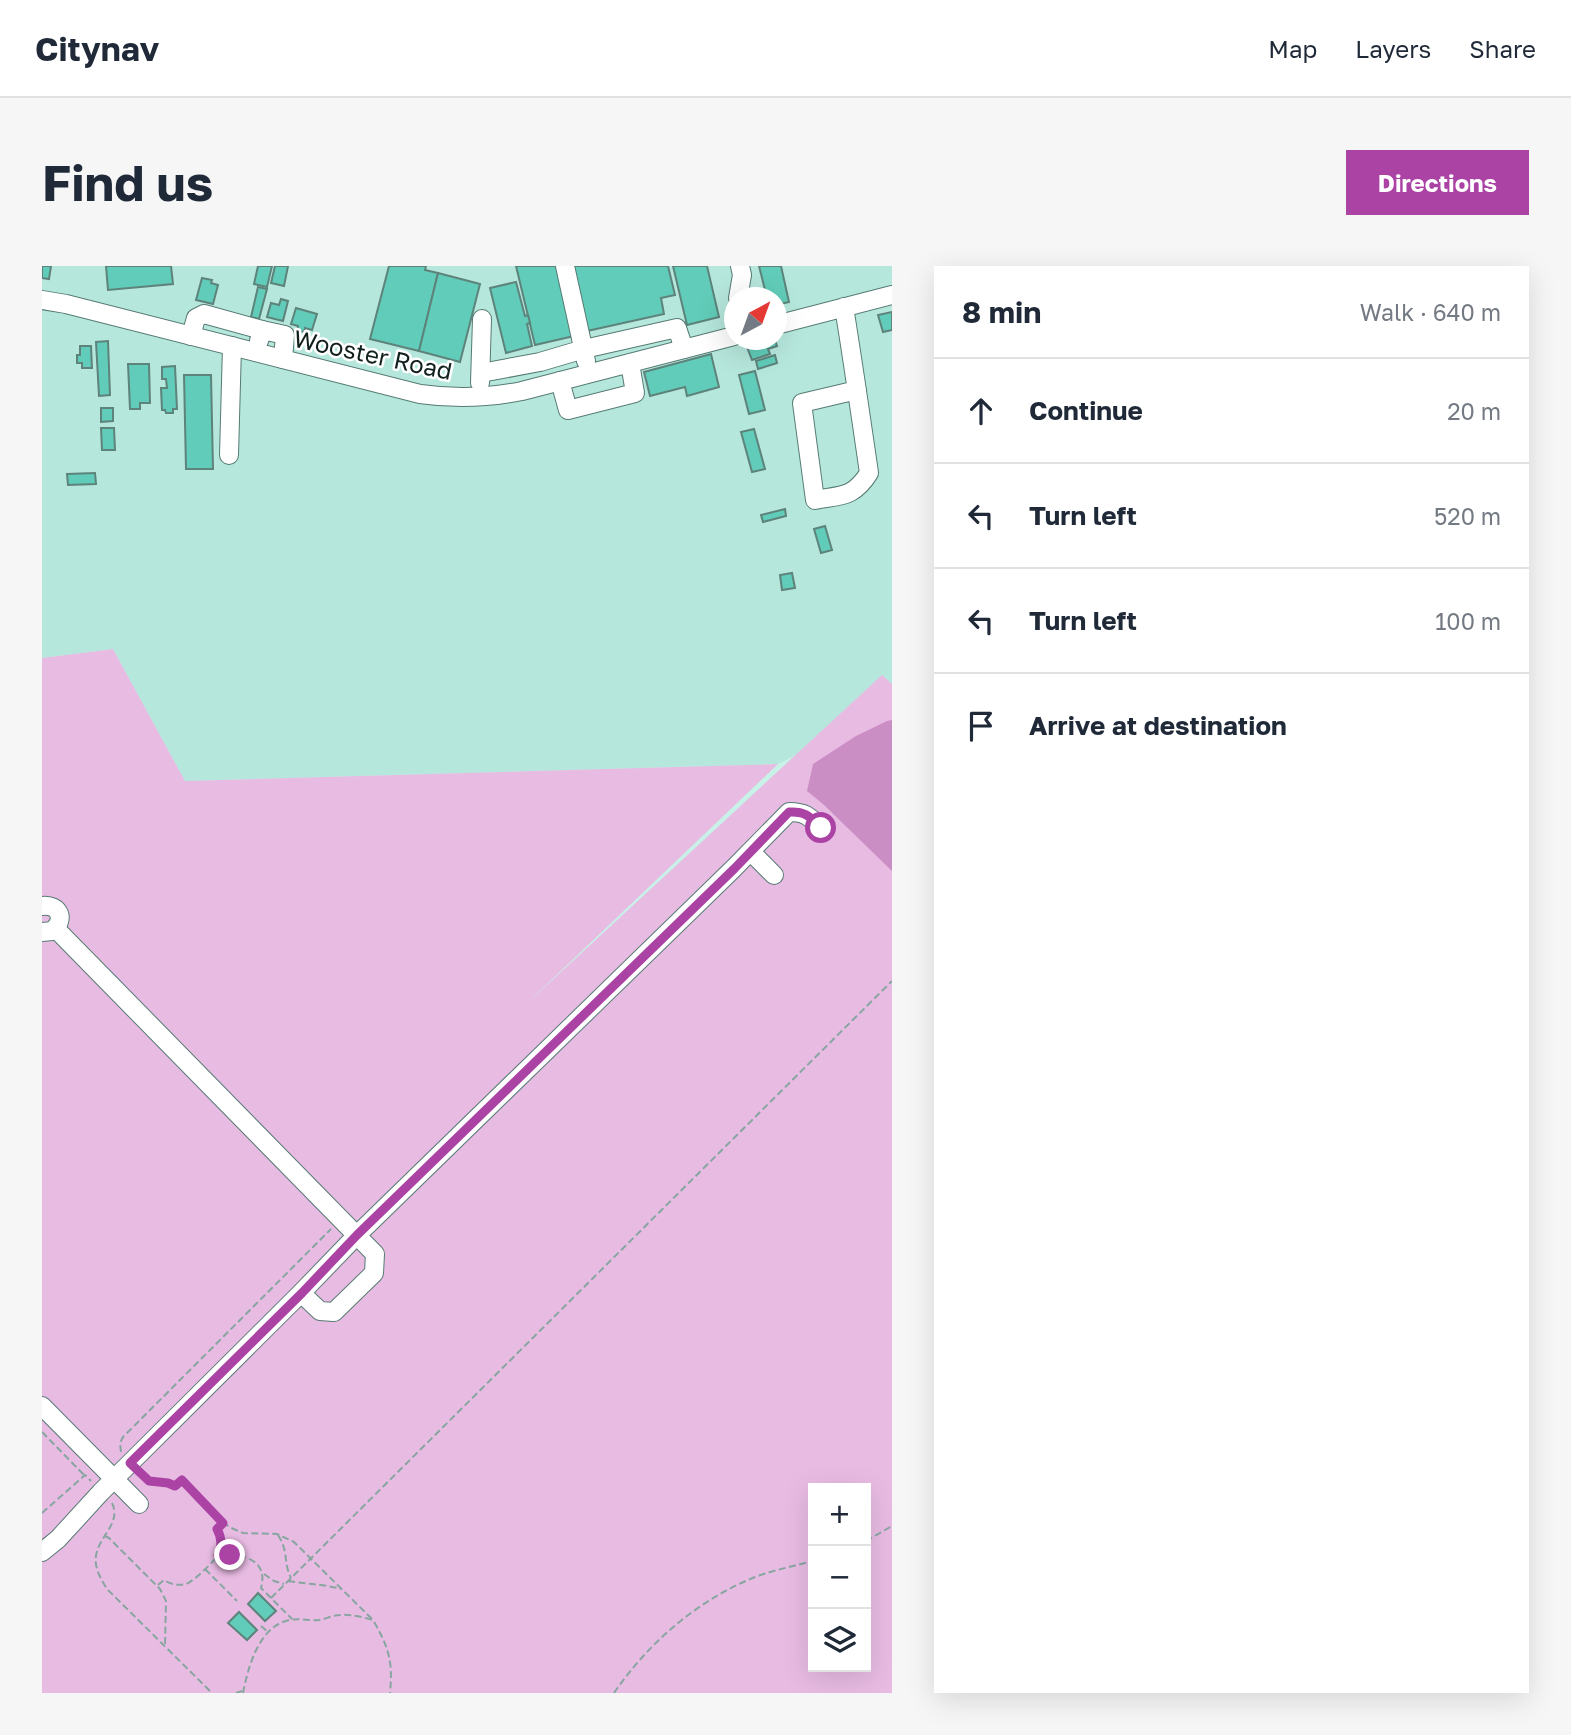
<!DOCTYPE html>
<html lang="en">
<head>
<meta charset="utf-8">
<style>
	body { margin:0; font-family:"Golos Text",sans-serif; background:#f6f6f7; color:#1f2937 }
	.controls { position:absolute; right:21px; bottom:21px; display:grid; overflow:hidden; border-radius:0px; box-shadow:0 7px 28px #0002 }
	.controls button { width:63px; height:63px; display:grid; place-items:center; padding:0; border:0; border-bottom:2px solid #e0e1e3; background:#fff; color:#1f2937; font:35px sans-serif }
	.compass { position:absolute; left:682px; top:21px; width:63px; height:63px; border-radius:50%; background:#fff; box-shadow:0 7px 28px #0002; rotate:41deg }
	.stop { position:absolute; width:21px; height:21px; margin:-16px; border:5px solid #ab43a5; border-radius:50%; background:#fff }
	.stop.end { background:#ab43a5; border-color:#fff; box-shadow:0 2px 7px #0008 }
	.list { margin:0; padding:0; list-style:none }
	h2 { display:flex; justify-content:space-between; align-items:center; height:91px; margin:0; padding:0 28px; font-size:30px }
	h2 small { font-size:23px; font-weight:400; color:#747a83 }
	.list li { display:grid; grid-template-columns:46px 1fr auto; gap:21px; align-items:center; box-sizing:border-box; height:105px; padding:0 28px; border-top:2px solid #e0e1e3 }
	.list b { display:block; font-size:26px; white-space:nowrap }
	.list em { font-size:23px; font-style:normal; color:#747a83 }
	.icon { flex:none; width:38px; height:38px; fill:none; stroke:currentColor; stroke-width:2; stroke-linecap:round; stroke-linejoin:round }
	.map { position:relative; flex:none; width:850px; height:1427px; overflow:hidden; border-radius:0px }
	header { display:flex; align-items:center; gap:42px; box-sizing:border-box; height:98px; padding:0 35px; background:#fff; border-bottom:2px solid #e0e1e3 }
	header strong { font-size:33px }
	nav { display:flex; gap:38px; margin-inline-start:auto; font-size:24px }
	.intro { display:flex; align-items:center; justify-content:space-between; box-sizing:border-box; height:168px; padding:0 42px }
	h1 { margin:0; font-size:49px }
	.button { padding:18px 32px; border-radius:0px; background:#ab43a5; color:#fff; font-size:24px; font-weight:700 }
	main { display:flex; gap:42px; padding:0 42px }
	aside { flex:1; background:#fff; border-radius:0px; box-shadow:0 7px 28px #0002 }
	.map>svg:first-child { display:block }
	.built { fill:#b6e7dc; fill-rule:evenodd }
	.green { fill:#e8bbe3; fill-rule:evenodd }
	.water { fill:#ca8dc4 }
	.building { fill:#61ccb9; stroke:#5d837b; stroke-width:2 }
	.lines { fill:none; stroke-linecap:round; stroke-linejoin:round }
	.minor-casing { stroke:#567b73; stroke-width:20 }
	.path { stroke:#87a6a0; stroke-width:2; stroke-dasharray:7 3.5; stroke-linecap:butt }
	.minor { stroke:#fff; stroke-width:18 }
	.route { stroke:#ab43a5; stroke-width:9 }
	.labels { text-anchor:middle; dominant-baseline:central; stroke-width:5; stroke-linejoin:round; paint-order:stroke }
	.street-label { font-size:24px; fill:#11201d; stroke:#fff }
</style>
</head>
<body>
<header>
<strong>Citynav</strong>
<nav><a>Map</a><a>Layers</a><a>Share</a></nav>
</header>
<div class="intro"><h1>Find us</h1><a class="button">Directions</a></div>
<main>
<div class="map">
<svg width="850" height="1427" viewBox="0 0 850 1427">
	<rect width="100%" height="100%" fill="#c8f1e8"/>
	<path class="built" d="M0,0h850v441l-114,57 -593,17 -72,-132 -71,9zM692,32h42v42h-42z"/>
	<path class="green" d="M71,383l72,132 593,-17 -256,244 360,-333 10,9v1009h-850v-1035zM771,1222h53v179h-53z"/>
	<polygon class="water" points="850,454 850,605 781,538 765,525 771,498 814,470 845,455"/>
	<g class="building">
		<polygon points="0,0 9,0 7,13 0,12"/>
		<polygon points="64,0 129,0 131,18 66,24"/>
		<polygon points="216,0 230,0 225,21 212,18"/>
		<polygon points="233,0 246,0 242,20 229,17"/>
		<polygon points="347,0 384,0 383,4 396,7 377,85 328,73"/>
		<polygon points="474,0 516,0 532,70 493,79"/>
		<polygon points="530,0 626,0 633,29 619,32 622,48 545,65"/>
		<polygon points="631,0 665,0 677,51 645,59"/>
		<polygon points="717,0 739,0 747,36 734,39 734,32 725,32"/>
		<polygon points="396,7 438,18 418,96 377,85"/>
		<polygon points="160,12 170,14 169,17 176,19 171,38 154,34"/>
		<polygon points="474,16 483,50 486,49 488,57 485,58 490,80 464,87 448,22"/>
		<polygon points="216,21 225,23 217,53 209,51"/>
		<polygon points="239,33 246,35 241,55 225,51 229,37 237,39"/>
		<polygon points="254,42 275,48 270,64 263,62 262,66 255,65 256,60 249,58"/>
		<polygon points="850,46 850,64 841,66 836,49"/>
		<polygon points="727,74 733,74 735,80 726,83 728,88 710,94 705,81"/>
		<polygon points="66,75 68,129 57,130 54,76"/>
		<polygon points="38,80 49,80 50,102 40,102 40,97 35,97 35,89 38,89"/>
		<polygon points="669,88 677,121 645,130 643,121 608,130 602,106"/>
		<polygon points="733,89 735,97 716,103 714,95"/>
		<polygon points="86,98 107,98 108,137 98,137 98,143 88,143"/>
		<polygon points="133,100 135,143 131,143 131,147 124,147 123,144 120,144 119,122 125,122 124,113 120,113 120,101"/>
		<polygon points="713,105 723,144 707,148 697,109"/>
		<polygon points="142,109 169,109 171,203 144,203"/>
		<polygon points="59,142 71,142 71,155 59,156"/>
		<polygon points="59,162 72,162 73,184 60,184"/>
		<polygon points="712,163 723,203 710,206 699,166"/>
		<polygon points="53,207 54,218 26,219 25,208"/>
		<polygon points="743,243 744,250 721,256 719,249"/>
		<polygon points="783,260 790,284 779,287 772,263"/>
		<polygon points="750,307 753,322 740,324 738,309"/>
		<polygon points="216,1327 234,1345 223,1355 206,1338"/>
		<polygon points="197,1346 215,1364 205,1374 186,1357"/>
	</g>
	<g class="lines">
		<g class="minor-casing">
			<g id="minor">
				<polyline points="523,0 544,95"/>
				<polyline points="696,32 700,9 698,0"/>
				<path d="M0,34l24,4 354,90c35,5 67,4 102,-3l212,-55"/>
				<path d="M802,41c9,55 17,111 25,166 -16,25 -27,22 -54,27l-13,-97 55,-13"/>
				<polyline points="734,59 850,29"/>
				<polyline points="149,70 154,52 162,48 220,64"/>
				<polyline points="217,75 220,64 243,69 241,93"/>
				<polyline points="439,107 498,96 542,83 635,62 642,83"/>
				<polyline points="518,115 526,144 593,127 588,97"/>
				<polyline points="438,117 440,53"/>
				<polyline points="187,189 190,80"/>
				<polyline points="709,586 732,609"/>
				<path d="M0,640c18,-2 24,14 10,25l-10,1"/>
				<polyline points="14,663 333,988 332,1007 292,1046 278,1045 259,1027"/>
				<polyline points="0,1140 97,1238"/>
				<path d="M0,1286l16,-13 43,-47 200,-199 56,-58 377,-367 55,-56c17,0 21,5 32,16"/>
			</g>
		</g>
		<g class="path">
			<polyline points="0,1166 42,1209"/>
			<polyline points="79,1186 78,1177 81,1171 289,963"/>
			<polyline points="99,1208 110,1216 126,1217 133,1220 140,1214 187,1261 201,1267 235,1268 252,1276 331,1354"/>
			<path d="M70,1237c10,20 -14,34 -16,53 -2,12 5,23 11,33l105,104"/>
			<polyline points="0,1247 43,1209 49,1215"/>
			<path d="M236,1269c11,17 5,27 13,43"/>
			<polyline points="63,1270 67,1272 118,1323 124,1335 123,1379"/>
			<polyline points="824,1275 850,1260"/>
			<path d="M176,1289c23,-1 51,3 43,33l31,31"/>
			<polyline points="163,1303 195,1335"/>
			<polyline points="222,1308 232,1315 242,1318"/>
			<path d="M246,1315c18,3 35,3 53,8"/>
			<path d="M116,1319l6,-5c6,4 14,6 22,4 7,-2 31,-25 34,-32 3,-8 1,-16 -3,-23l6,-5"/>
			<polyline points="229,1332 850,715"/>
			<polyline points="219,1360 226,1366"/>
			<polyline points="194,1427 200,1425"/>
			<path d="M201,1427c5,-25 15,-64 43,-72 11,-4 22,0 33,-1 7,-1 14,-5 21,-5 11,-1 22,2 33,5 16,28 20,41 17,73"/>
			<path d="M572,1427c35,-51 84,-93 141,-116 19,-7 39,-11 58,-16"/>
		</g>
		<use href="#minor" class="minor"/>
	</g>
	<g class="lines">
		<path class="route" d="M188,1289h-12c4,-8 4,-17 -1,-26l6,-6 -41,-43 -7,6 -7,-3 -19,-2 -19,-18 172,-170 55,-58 377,-366 55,-57c17,-1 21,5 32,16"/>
	</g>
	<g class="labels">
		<g class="street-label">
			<text transform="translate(331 88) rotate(12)">Wooster Road</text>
		</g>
	</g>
</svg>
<div class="controls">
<button>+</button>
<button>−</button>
<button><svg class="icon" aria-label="layers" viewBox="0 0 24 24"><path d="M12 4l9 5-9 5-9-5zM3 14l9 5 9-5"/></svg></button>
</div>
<svg class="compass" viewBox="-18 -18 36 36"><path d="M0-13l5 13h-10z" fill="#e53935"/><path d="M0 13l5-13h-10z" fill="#747a83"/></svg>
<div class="stop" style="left:779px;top:562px"></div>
<div class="stop end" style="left:188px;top:1289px"></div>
</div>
<aside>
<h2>8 min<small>Walk · 640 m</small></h2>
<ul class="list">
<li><svg class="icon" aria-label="ahead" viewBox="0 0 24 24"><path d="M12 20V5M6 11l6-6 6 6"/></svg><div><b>Continue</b></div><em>20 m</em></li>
<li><svg class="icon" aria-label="left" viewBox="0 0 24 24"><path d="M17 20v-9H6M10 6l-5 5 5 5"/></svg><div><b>Turn left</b></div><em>520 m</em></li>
<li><svg class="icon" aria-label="left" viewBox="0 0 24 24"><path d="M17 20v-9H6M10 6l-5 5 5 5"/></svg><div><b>Turn left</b></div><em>100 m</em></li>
<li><svg class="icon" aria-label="arrive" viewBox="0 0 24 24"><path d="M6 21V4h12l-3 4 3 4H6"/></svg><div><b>Arrive at destination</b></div></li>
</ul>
</aside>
</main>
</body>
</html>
